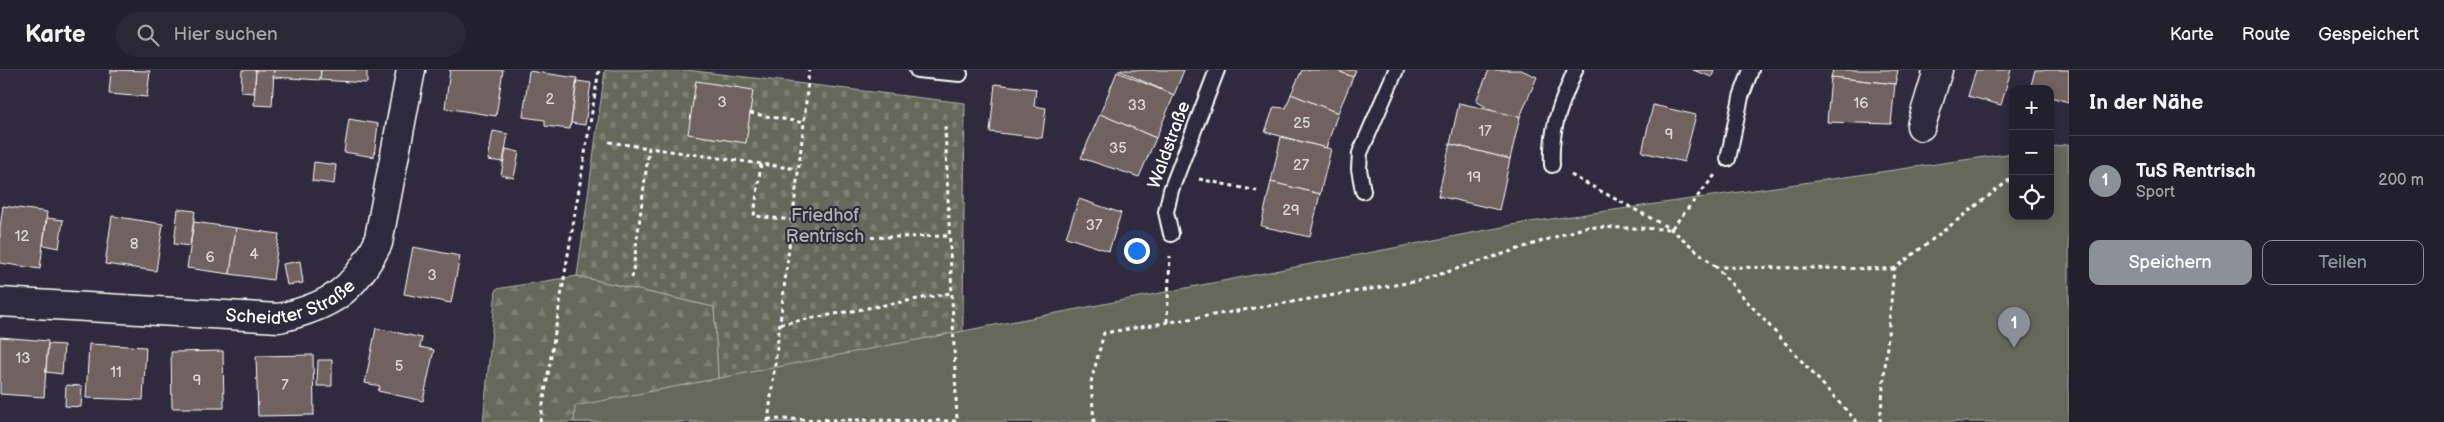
<!DOCTYPE html>
<html lang="de">
<head>
<meta charset="utf-8">
<style>
	body { margin:0; font-family:"Balsamiq Sans",sans-serif; background:#2b2836; color:#f1f3f6 }
	.controls { position:absolute; right:15px; top:15px; display:grid; overflow:hidden; border-radius:10px; box-shadow:0 2px 8px #0003 }
	.controls button { width:45px; height:45px; display:grid; place-items:center; padding:0; border:0; border-bottom:1px solid #403e4a; background:#23202e; color:#f1f3f6; font:25px sans-serif }
	.you { position:absolute; left:1136px; top:180px; width:18px; height:18px; margin:-12px; border:4px solid #fff; border-radius:50%; background:#1a73e8; box-shadow:0 0 0 8px #1a73e833 }
	.badge { display:grid; place-items:center; width:32px; height:32px; border-radius:50%; background:#8c9099; color:#fff; font-size:16px; font-weight:700 }
	.pin { position:absolute; translate:-50% -41px; filter:drop-shadow(0 1px 2px #0008) }
	.pin::after { content:''; position:absolute; top:26px; width:18px; height:15px; background:inherit; clip-path:polygon(0 0,100% 0,50% 100%) }
	.list { margin:0; padding:0; list-style:none }
	h2 { display:flex; justify-content:space-between; align-items:center; height:65px; margin:0; padding:0 20px; font-size:21px }
	h2 small { font-size:16px; font-weight:400; color:#a3a3aa }
	.list li { display:grid; grid-template-columns:32px 1fr auto; gap:15px; align-items:center; box-sizing:border-box; height:90px; padding:0 20px; border-top:1px solid #403e4a }
	.list b { display:block; font-size:19px; white-space:nowrap }
	.list p { margin:0; font-size:16px; white-space:nowrap; color:#a3a3aa }
	.list em { font-size:16px; font-style:normal; color:#a3a3aa }
	.actions { display:flex; gap:10px; padding:15px 20px }
	.actions a { flex:1; padding:11px 0; border:1px solid #8c9099; border-radius:10px; text-align:center; font-size:18px; color:#8c9099 }
	.actions .main { background:#8c9099; color:#fff }
	.icon { flex:none; width:28px; height:28px; fill:none; stroke:currentColor; stroke-width:2; stroke-linecap:round; stroke-linejoin:round }
	.map { position:relative; flex:none; width:2069px; height:352px; overflow:hidden }
	header { display:flex; align-items:center; gap:30px; box-sizing:border-box; height:70px; padding:0 25px; background:#23202e; border-bottom:1px solid #403e4a }
	header strong { font-size:24px }
	nav { display:flex; gap:28px; margin-inline-start:auto; font-size:18px }
	.search { width:350px; height:45px; background:#2b2836; display:flex; align-items:center; gap:12px; box-sizing:border-box; padding:0 18px; border-radius:28px; color:#a3a3aa; font-size:19px }
	main { display:flex }
	aside { flex:1; background:#23202e }
	.map>svg:first-child { display:block }
	.forest { fill:url(#forest-firs); stroke:#b2b4ac }
	.cemetery { fill:url(#cemetery-stones); stroke:#b2b4ac }
	.park { fill:#66685a; stroke:#b2b4ac }
	.building { fill:#70625e; stroke:#fff }
	.lines { fill:none; stroke-linecap:round; stroke-linejoin:round }
	.lane-casing { stroke:#fff; stroke-width:18 }
	.street-casing { stroke:#fff; stroke-width:31 }
	.path { stroke:#fff; stroke-width:3; stroke-dasharray:4 4; stroke-linecap:butt }
	.lane { stroke:#2f2a3d; stroke-width:14 }
	.street { stroke:#2f2a3d; stroke-width:28 }
	.labels { text-anchor:middle; dominant-baseline:central; stroke-width:4.5; stroke-linejoin:round; paint-order:stroke }
	.number-label { font-size:15px; fill:#dbd8d7 }
	.street-label { font-size:18px; fill:#fff; stroke:#2f2a3d }
	.park-label { font-size:18px; fill:#b2b4ac; stroke:#2f2a3d }
</style>
</head>
<body>
<header>
<strong>Karte</strong>
<div class="search"><svg class="icon" aria-label="search" viewBox="0 0 24 24"><circle cx="10" cy="10" r="6"/><path d="M15 15l6 6"/></svg>Hier suchen</div>
<nav><a>Karte</a><a>Route</a><a>Gespeichert</a></nav>
</header>
<main>
<div class="map">
<svg width="2069" height="352" viewBox="0 0 2069 352">
	<defs>
		<pattern id="forest-firs" width="22" height="20" patternUnits="userSpaceOnUse" patternTransform="scale(1.25)"><rect width="22" height="20" fill="#66685a"/><path d="M5 1l3.5 6h-7zM16 11l3.5 6h-7z" fill="#7d7f73"/></pattern>
		<pattern id="cemetery-stones" width="16" height="16" patternUnits="userSpaceOnUse" patternTransform="scale(1.25)"><rect width="16" height="16" fill="#66685a"/><path d="M2 7V4a2 2 0 0 1 4 0v3zM10 15v-3a2 2 0 0 1 4 0v3z" fill="#7d7f73"/></pattern>
	</defs>
	<rect width="100%" height="100%" fill="#2f2a3d"/>
	<filter id="ink" filterUnits="userSpaceOnUse"><feTurbulence type="fractalNoise" baseFrequency=".02" numOctaves="2"/><feDisplacementMap in="SourceGraphic" scale="10" xChannelSelector="R" yChannelSelector="G"/><feConvolveMatrix kernelMatrix="1 2 1 2 8 2 1 2 1" color-interpolation-filters="sRGB"/></filter>
	<g filter="url(#ink)">
		<polygon class="forest" points="577,206 714,237 721,352 483,352 496,219"/>
		<polygon class="cemetery" points="605,0 686,0 965,33 962,352 721,352 714,237 577,206"/>
		<polygon class="park" points="2069,74 2069,352 574,352 575,336 1523,153 2013,83 2013,146 2050,146 2050,77"/>
		<g class="building">
			<polygon points="111,0 150,1 147,27 109,24"/>
			<polygon points="242,0 256,0 254,23 241,22"/>
			<polygon points="256,0 274,0 272,36 254,35"/>
			<polygon points="274,0 321,0 320,10 273,7"/>
			<polygon points="321,0 367,0 367,13 320,10"/>
			<polygon points="450,0 503,0 496,46 445,38"/>
			<polygon points="1118,0 1184,0 1174,25"/>
			<polygon points="1302,0 1336,0 1353,7 1338,43 1291,24"/>
			<polygon points="1336,0 1356,0 1353,7"/>
			<polygon points="1489,0 1521,0 1537,7 1520,47 1494,42 1476,31"/>
			<polygon points="1693,0 1714,0 1712,7"/>
			<polygon points="1833,0 1898,0 1895,14 1831,7"/>
			<polygon points="1976,0 2011,0 2001,35 1968,26"/>
			<polygon points="2035,0 2069,0 2069,32 2050,27 2050,19 2030,19"/>
			<polygon points="529,1 577,8 570,59 545,56 545,50 523,47"/>
			<polygon points="1117,2 1174,25 1156,68 1100,44"/>
			<polygon points="1831,7 1895,14 1891,54 1827,52"/>
			<polygon points="577,11 591,13 585,55 571,53"/>
			<polygon points="696,11 753,20 746,73 688,64"/>
			<polygon points="995,14 1036,19 1034,36 1046,38 1042,68 990,62"/>
			<polygon points="1291,24 1338,43 1326,78 1265,62 1274,37 1286,38"/>
			<polygon points="1459,33 1520,47 1510,89 1450,74"/>
			<polygon points="1653,35 1696,45 1684,92 1642,82"/>
			<polygon points="1100,44 1156,68 1139,107 1081,88"/>
			<polygon points="349,49 378,54 374,87 344,82"/>
			<polygon points="493,61 508,64 503,92 488,90"/>
			<polygon points="1281,67 1331,79 1320,124 1271,112"/>
			<polygon points="1450,74 1510,89 1499,140 1438,126"/>
			<polygon points="506,79 519,82 514,108 501,105"/>
			<polygon points="314,92 336,95 334,114 312,111"/>
			<polygon points="1271,112 1320,124 1310,167 1261,156"/>
			<polygon points="1079,129 1121,143 1109,181 1066,167"/>
			<polygon points="3,136 47,142 40,199 0,193 0,157"/>
			<polygon points="178,139 195,141 190,176 174,174"/>
			<polygon points="112,146 163,154 156,201 105,194"/>
			<polygon points="47,148 63,150 59,178 43,175"/>
			<polygon points="194,152 236,158 230,204 187,198"/>
			<polygon points="236,158 279,164 273,210 230,204"/>
			<polygon points="413,177 460,186 451,233 404,224"/>
			<polygon points="300,191 303,213 287,215 283,194"/>
			<polygon points="376,258 422,268 420,277 434,280 423,331 378,321 380,316 365,313"/>
			<polygon points="0,267 48,271 44,327 0,324"/>
			<polygon points="48,274 64,275 62,304 46,302"/>
			<polygon points="89,274 146,277 143,330 86,328"/>
			<polygon points="223,281 224,338 172,338 171,282"/>
			<polygon points="313,285 314,345 258,346 256,286"/>
			<polygon points="318,290 332,290 332,316 317,316"/>
			<polygon points="66,315 82,316 81,337 65,336"/>
		</g>
		<g class="lines">
			<g class="lane-casing">
				<g id="lane">
					<polyline points="917,0 960,4"/>
					<polyline points="1728,89 1741,27 1751,0"/>
					<path d="M1552,95c-2,-39 9,-60 23,-95"/>
					<polyline points="1363,121 1359,99 1360,83 1396,0"/>
					<polyline points="1171,164 1166,142 1171,120 1217,0"/>
				</g>
			</g>
			<g class="street-casing">
				<g id="street">
					<polyline points="1921,56 1938,0"/>
					<path id="s1" d="M0,232l279,16c52,-12 75,-27 99,-75l33,-173"/>
				</g>
			</g>
			<g class="path">
				<polyline points="750,43 804,53"/>
				<polyline points="609,72 649,78"/>
				<polyline points="761,94 754,146 793,150"/>
				<polyline points="1571,105 1671,159 1716,197"/>
				<polyline points="1199,109 1257,121"/>
				<polyline points="791,169 949,166"/>
				<polyline points="632,208 649,78 797,99"/>
				<polyline points="1167,252 1170,186"/>
				<polyline points="780,254 951,223"/>
				<polyline points="768,349 957,351 945,54"/>
				<polyline points="540,352 599,0"/>
				<polyline points="768,352 804,53 809,0"/>
				<polyline points="1094,352 1091,312 1104,263 1419,211 1586,157 1671,159 1715,105"/>
				<polyline points="1857,352 1716,197 1894,199"/>
				<polyline points="1880,352 1894,199 2012,108"/>
			</g>
			<use href="#lane" class="lane"/>
			<use href="#street" class="street"/>
		</g>
	</g>
	<g class="labels">
		<g class="number-label">
			<text x="550" y="29">2</text>
			<text x="722" y="32">3</text>
			<text x="1861" y="33">16</text>
			<text x="1137" y="35">33</text>
			<text x="1302" y="53">25</text>
			<text x="1485" y="61">17</text>
			<text x="1669" y="64">9</text>
			<text x="1118" y="78">35</text>
			<text x="1301" y="95">27</text>
			<text x="1474" y="107">19</text>
			<text x="1291" y="140">29</text>
			<text x="1094" y="155">37</text>
			<text x="22" y="166">12</text>
			<text x="134" y="174">8</text>
			<text x="254" y="184">4</text>
			<text x="210" y="187">6</text>
			<text x="432" y="205">3</text>
			<text x="23" y="288">13</text>
			<text x="399" y="296">5</text>
			<text x="116" y="302">11</text>
			<text x="197" y="310">9</text>
			<text x="285" y="315">7</text>
		</g>
		<g class="street-label">
			<text transform="translate(1169 75) rotate(-70)">Waldstraße</text>
			<text stroke="none"><textPath href="#s1" startOffset="294">Scheidter Straße</textPath></text>
		</g>
		<g class="park-label">
			<text x="825" y="145">Friedhof<tspan x="825" dy="21">Rentrisch</tspan></text>
		</g>
	</g>
</svg>
<div class="controls">
<button>+</button>
<button>−</button>
<button><svg class="icon" aria-label="locate" viewBox="0 0 24 24"><circle cx="12" cy="12" r="6"/><path d="M12 2v4M12 18v4M2 12h4M18 12h4"/></svg></button>
</div>
<div class="you"></div>
<div class="pin badge" style="left:2014px;top:278px">1</div>
</div>
<aside>
<h2>In der Nähe<small></small></h2>
<ul class="list">
<li><span class="badge">1</span><div><b>TuS Rentrisch</b><p>Sport</p></div><em>200 m</em></li>
</ul>
<div class="actions"><a class="main">Speichern</a><a>Teilen</a></div>
</aside>
</main>
</body>
</html>
